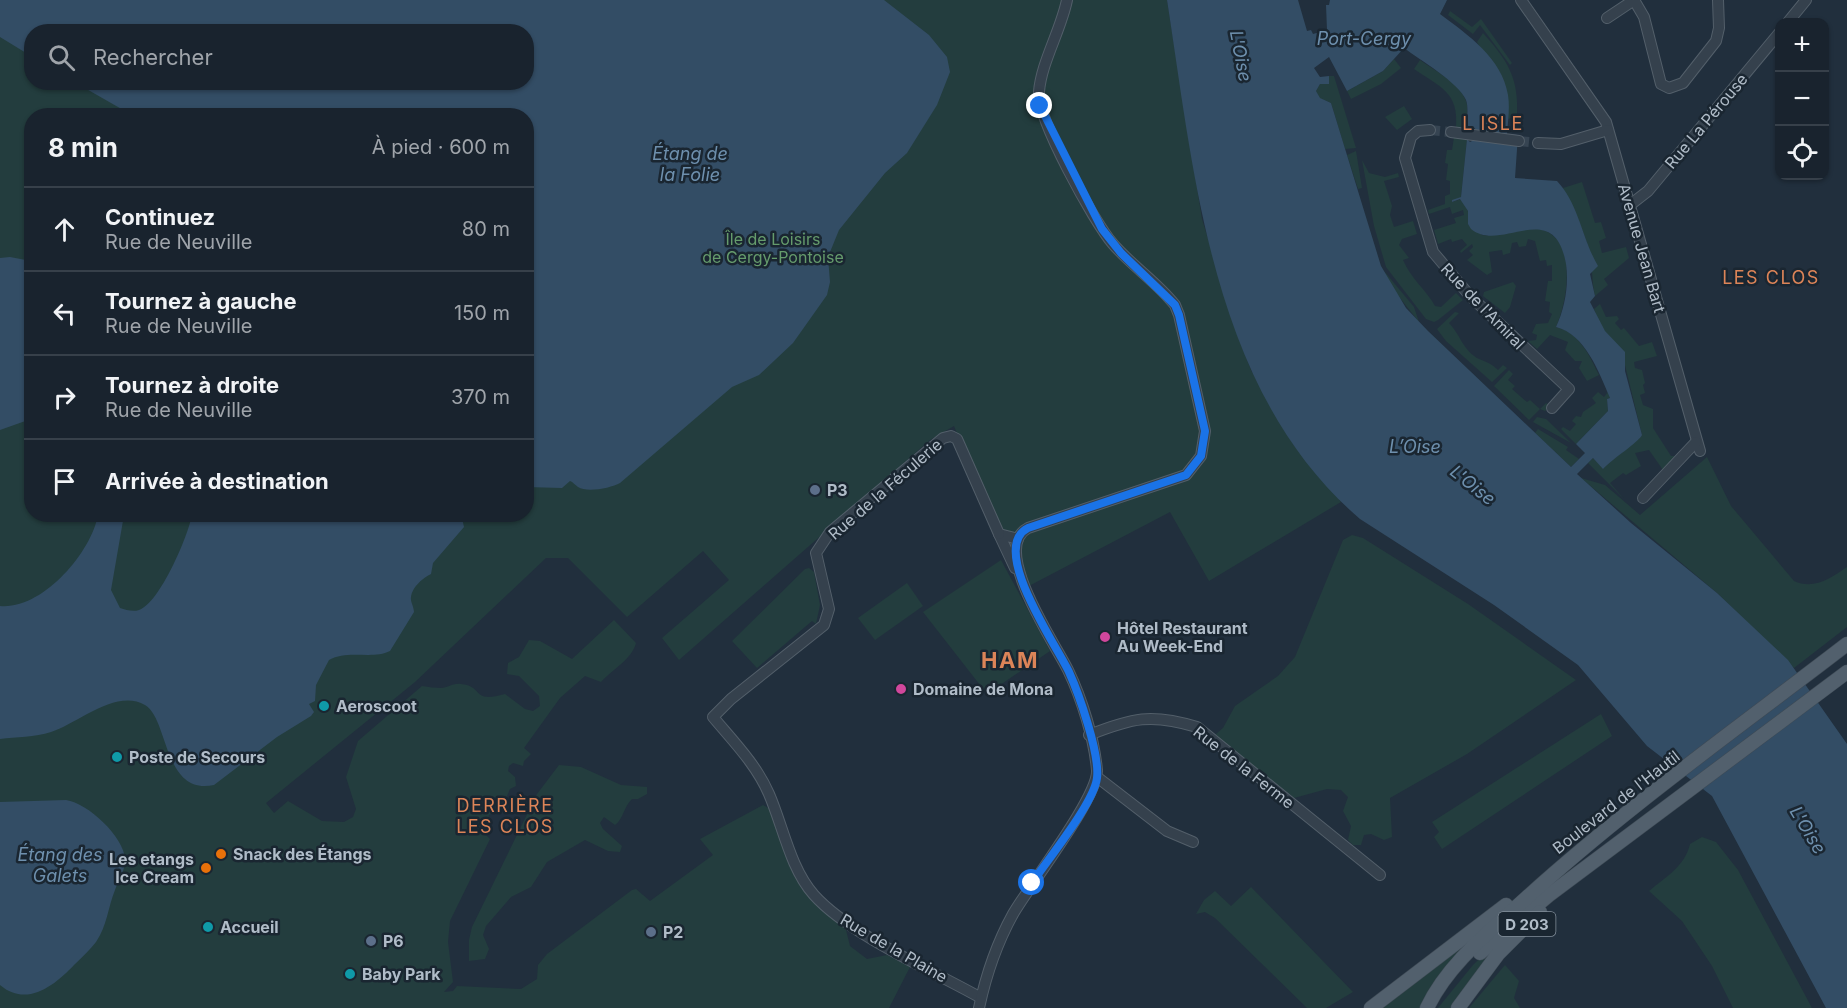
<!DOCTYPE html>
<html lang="fr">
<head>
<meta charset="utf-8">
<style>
	body { margin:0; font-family:Inter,sans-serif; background:#222b36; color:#f1f3f6 }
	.controls { position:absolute; right:18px; top:18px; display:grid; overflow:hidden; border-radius:12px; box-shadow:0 2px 4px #0004 }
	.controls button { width:54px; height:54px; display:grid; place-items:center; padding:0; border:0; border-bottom:2px solid #37404a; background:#19232e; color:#f1f3f6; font:30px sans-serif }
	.stop { position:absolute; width:18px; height:18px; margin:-14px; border:4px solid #1a73e8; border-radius:50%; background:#fff }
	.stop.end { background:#1a73e8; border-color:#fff; box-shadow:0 2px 6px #0008 }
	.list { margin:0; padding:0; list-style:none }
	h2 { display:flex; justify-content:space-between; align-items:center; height:78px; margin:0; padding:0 24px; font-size:26px }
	h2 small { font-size:20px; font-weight:400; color:#9fa4aa }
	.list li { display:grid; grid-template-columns:39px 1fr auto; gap:18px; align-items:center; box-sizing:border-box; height:84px; padding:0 24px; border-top:2px solid #37404a }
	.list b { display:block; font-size:22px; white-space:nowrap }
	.list p { margin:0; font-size:20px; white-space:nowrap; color:#9fa4aa }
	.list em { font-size:20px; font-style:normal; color:#9fa4aa }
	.icon { flex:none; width:33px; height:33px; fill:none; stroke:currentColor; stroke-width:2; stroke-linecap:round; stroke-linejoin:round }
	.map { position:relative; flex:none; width:1847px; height:1008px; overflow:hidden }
	.search { position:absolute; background:#19232e; box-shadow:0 2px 4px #0004; left:24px; top:24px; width:510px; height:66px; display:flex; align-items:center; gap:15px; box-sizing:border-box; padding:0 21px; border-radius:24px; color:#9fa4aa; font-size:22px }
	.panel { position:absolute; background:#19232e; box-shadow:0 2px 4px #0004; left:24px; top:108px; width:510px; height:414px; border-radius:24px }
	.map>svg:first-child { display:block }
	.green { fill:#233d3e; fill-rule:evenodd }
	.water { fill:#334d65; fill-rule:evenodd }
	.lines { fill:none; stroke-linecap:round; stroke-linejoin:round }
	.minor-tunnel { stroke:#364452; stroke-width:10; stroke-dasharray:10 5; stroke-linecap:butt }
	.minor-casing { stroke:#535f6a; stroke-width:12 }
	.major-casing { stroke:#3e4a55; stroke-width:15 }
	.minor { stroke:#35414d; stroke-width:10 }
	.major { stroke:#52606d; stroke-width:14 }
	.route { stroke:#1a73e8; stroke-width:8 }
	.service-dot { fill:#5c6f8a; stroke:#1a2631; stroke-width:2 }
	.hotel-dot { fill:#d1479c; stroke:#1a2631; stroke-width:2 }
	.culture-dot { fill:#0f9aa8; stroke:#1a2631; stroke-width:2 }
	.food-dot { fill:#e8710a; stroke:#1a2631; stroke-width:2 }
	.labels { text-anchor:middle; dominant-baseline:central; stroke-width:5; stroke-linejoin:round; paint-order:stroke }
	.shield { fill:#1a2631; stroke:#838f9b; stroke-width:1.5 }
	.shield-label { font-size:15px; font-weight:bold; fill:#b0bcc8 }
	.street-label { font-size:16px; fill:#b0bcc8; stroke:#1a2631 }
	.park-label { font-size:16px; fill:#659b6c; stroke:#1a2631 }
	.poi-label { font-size:16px; font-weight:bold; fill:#b0bcc8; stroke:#1a2631; text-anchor:start }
	.water-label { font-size:18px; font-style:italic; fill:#6e90ae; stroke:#1a2631 }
	.neighbourhood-label { font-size:18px; letter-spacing:1.5px; fill:#dc8458; stroke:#1a2631 }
	.district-label { font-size:22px; font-weight:bold; letter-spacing:1.5px; fill:#dc8458; stroke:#1a2631 }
</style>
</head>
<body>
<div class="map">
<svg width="1847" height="1008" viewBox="0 0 1847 1008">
	<rect width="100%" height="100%" fill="#212f3d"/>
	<g class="green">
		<path d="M0,0h1167l35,219 34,112 15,39 43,75 47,57 -132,79 -39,-69 -143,75 -37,-72 -36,-89 -24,14 -251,220 -17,-22 67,-58 -26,-29 -76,66 -59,-59h-22l-131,124 -149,121 8,10 14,-12 34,20 22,1 9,-5 3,-8 -10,-32 12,-36 64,-55c7,1 13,2 20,2 7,-1 12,-5 19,-4 23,2 10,20 44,10l20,15 8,2 7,-5 -1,-10 -20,-20 -12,-2 1,-11 11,-6 10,-17 11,1 32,18 42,-39 22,23c-4,16 -24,27 -35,39l-16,-6 -25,22 -36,50 7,6 -7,7 -1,5 -10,-3 -4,3 -1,5 7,6 1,9 -6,3 -8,19 -13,7 -3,20 4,4 -40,82 -2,21 5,40 -9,10 9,-1 4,-5 64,3 16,-10 1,-14 9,-11 85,-64 4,-1 14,12 63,-46 -13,-16 63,-34 7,4 22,52 53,65 5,20 17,13 20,-4 23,12 -21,41h-889zM32,32h494v50h-494zM32,116h494v398h-494z"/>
		<polygon points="1450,11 1472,27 1481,19 1512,63 1510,65 1480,25 1473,34 1448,15"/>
		<path d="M1483,33c25,28 36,45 34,83l-9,3v-22l-31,-55z"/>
		<polygon points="1394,59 1401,68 1381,84 1351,99 1347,91 1383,71"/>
		<path d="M1420,60c15,11 40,23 46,41 3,7 0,19 2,28l-12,-2c3,-35 -16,-40 -42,-58z"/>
		<polygon points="1329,76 1334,76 1356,148 1345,149 1331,103 1319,98 1316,91 1320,84 1329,83"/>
		<polygon points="1404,106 1412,119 1397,130 1385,117"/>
		<path d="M1454,137l13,3 -6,57 -9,5 9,-3c7,8 9,15 7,25l14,11c20,2 41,-11 61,-5 35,11 24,73 13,97 23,5 33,28 43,48l-12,6 -8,-13 3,-7h-7l-10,-11 3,-8 -18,-7 -13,14 -9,-8 8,-1 1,-5 -5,-2 4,-9 12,-1 4,-9 -3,-2 1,-10 -5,-1 3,-20h4v-16l-5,1 -1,-6 -6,1 -5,-20 -7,-2 -2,7 -7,1 -2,-5 -5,1 -2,10 -7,2 -1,-5 -13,2 3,20 -5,3 -20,-15 6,-5 -4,-4 4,-4 -1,-3 -11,9 -1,-2 7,-6 -5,-6 -10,3 -1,-3 -13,5 -4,-14 22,-7 -2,-5 10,-3 -1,-5 -11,4 -2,-7 -21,7 -1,-4 17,-6v-8l5,-2v-13l-4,-1 2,-16 -3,-1 2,-13h5z"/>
		<polygon points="1356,151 1362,188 1358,189 1347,155"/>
		<path d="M1362,160l7,13 16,4 13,-4 1,4 -15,4 8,25 -2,9 4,12 19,-6 4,13 -15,5 -3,6 10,13 -6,2c8,19 24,31 32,46l6,1 15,-14 7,7 -25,20 -4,2 -8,-3 -40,-52 -12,-41z"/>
		<path d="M1582,182l13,41 6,-1 5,16 -7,3 3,12 24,-6 3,11 -25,21 4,6 -13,11c-4,-17 -2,-32 -6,-47 -7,-21 -15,-41 -26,-61z"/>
		<polygon points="1384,271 1414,307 1419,322 1392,288"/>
		<polygon points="1513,282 1516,286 1510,307 1505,313 1483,296 1484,292"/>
		<polygon points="1600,304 1606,317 1617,316 1619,319 1615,323 1621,330 1624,328 1639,346 1652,342 1657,356 1634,362 1635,368 1642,370 1645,383 1643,385 1645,393 1640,395 1643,405 1653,409 1653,428 1671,456 1676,456 1663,470 1649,450 1635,453 1641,466 1626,475 1623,473 1610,483 1624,499 1588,463 1593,458 1603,468 1642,435 1624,361 1600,324 1594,309"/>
		<path d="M1455,312l4,1 -10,10c11,11 14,28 30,36 7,3 12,4 19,11l5,-5 4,3 -15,14 -46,-41 -9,-12z"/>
		<polygon points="1509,370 1513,374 1508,380 1515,386 1512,389 1527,402 1530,400 1540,409 1546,403 1550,406 1545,411 1540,409 1529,420 1494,386"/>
		<polygon points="1598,392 1604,397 1608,392 1610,398 1607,399 1608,411 1576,444 1561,429 1563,427 1570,431 1576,424 1572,421 1576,416 1581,417 1583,412 1596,403 1592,398"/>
		<polygon points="1537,417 1546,419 1571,443 1533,422"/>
		<polygon points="1538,429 1568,447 1566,450 1579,459 1571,467 1535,433"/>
		<path d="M1707,457l24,49 63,75c20,9 37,-3 53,-14v60l-53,41 -77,-75 -136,-115 24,7 35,30z"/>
		<polygon points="1352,535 1363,538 1468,604 1576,680 1467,754 1390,798 1392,837 1384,840 1371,834 1364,835 1361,845 1353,845 1348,840 1351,826 1343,811 1348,797 1341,790 1327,789 1294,798 1217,738 1216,734 1223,728 1235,706 1278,676 1295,657 1343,540"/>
		<polygon points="1001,560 1050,651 987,694 923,612"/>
		<polygon points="809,568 814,572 820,605 816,624 812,621 757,668 732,641 805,569"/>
		<polygon points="907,583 923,606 875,640 858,618"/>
		<polygon points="1601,714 1612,736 1442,849 1434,837 1439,832 1432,822"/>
		<path d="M559,765l22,2 40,18 26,2v7l-9,5h-6c-8,7 -9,21 -17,26l-11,-8 -4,6 3,6 19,17 -2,6 -12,-1 -23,-11 -38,22 -16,25 -20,10 -25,29 -3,9 6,14 -4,10 -16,2v-21l3,-13 65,-133z"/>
		<path d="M1702,837l14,5 22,28 74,138h-79l-21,-42 -30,-45 -33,-30c17,-14 36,-25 41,-47z"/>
		<polygon points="1251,887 1353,992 1326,1008 1307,1008 1215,918 1205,912 1196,914 1204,900 1215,891 1231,906"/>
		<polygon points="1506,933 1450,1008 1438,1008 1473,965"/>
		<polygon points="1460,947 1463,951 1420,1008 1380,1008"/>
		<polygon points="1505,965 1519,981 1514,998 1520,1008 1469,1008"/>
	</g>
	<g class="water">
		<path d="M0,0h884l45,35 18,22 3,15 -13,33 -30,48 -22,20 -46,57 -11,27 2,25 -3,13 -34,48 -34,32 -27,12 -112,96c-9,5 -33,10 -42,4 -3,-2 -5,-5 -8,-6l-8,7 -36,-1v-371l-394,-1 -56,-32 450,-1v-50h-494l-1,24 -31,-19z"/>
		<path d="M1167,0h131l9,31 4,-1 2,4 14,-4 -1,-25h3l1,-5h117l-7,14c28,21 62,44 68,81 2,13 0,26 -1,39l11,1 -3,43 42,3c22,23 25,58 41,85l-8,8 5,22 -5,6 15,29 20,21v19l17,64c-2,6 -31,25 -39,34l-10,-11 -16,16 54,49 86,70 71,67 59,84v264h-21l-114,-212 -65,-50 -69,-81 -84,-60 -134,-86c-148,-127 -165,-339 -193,-519zM1404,48c16,12 54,34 62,52 3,8 0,20 2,29l5,-3 3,4 -2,10 -4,2 -3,-3 -6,58 -9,3v2l8,-3 8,12v13l3,5c30,25 83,-33 95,35 3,20 -1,44 -10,63 29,7 43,45 54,71l-3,1 1,12 -32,33 9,9 -14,14 -143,-136 -22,-23 -25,-42 -50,-163 -11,-5 -4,-7 4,-7h9v-8l-9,1 -6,-9 15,-11 18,34 36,-20z"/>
		<polygon points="10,257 31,261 31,419 0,430 0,258"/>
		<path d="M461,514l3,13 -31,36 -2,11c-7,3 -19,13 -20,23 -1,4 3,10 3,15l-24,39c-18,9 -42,-2 -61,9l-13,25 -1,16 -6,3 5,8 -3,4 -34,21 -63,48c-51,11 -45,-66 -69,-80 -29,-17 -68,19 -94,27 -16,5 -35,5 -51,7v-133c42,4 91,-53 98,-91h26l-13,75 9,18c6,2 13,4 19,2 21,-7 49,-74 53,-95z"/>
		<path d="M66,800c22,3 58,37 59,59 1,10 -7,22 -10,31 -7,17 -8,36 -19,52 -6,8 -14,15 -22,23 -19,20 -47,43 -74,20v-183z"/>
	</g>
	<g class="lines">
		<g class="minor-tunnel">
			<polyline points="1430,130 1451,132"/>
			<polyline points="1519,141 1538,143"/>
		</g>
		<g class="minor-casing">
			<g id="minor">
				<polyline points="1521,0 1606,122 1700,451"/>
				<polyline points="1607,18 1634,0 1644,17 1661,84 1669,88 1683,83 1716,41 1719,28 1718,0"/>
				<polyline points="1788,22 1806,0"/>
				<polyline points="1430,130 1418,131 1411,137 1405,158 1433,252 1470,296 1569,389 1552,408"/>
				<polyline points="1451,132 1519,141"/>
				<polyline points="1538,143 1561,144 1608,130"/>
				<polyline points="1630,205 1648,191 1780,32"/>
				<polyline points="1643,498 1696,442"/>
				<polyline points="1015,568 999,534 1018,539"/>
				<path d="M1089,735c43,-17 62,-22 108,-8l183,148"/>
				<polyline points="1097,777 1167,831 1193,842"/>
				<path d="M981,998c-48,-27 -131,-63 -167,-103 -24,-27 -31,-69 -45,-101 -13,-30 -36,-53 -56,-77l18,-18 93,-74 5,-16 -13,-56 14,-21 113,-94 8,-2 6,3 42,95"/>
				<path d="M979,1008c7,-33 18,-65 34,-94 16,-28 86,-118 84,-144 -3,-32 -15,-71 -29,-100 -12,-25 -79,-122 -40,-142l158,-53 15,-19 4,-25 -26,-116 -4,-10c-18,-23 -43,-39 -62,-61 -19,-22 -76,-125 -74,-152 2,-29 22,-62 28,-92"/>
			</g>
		</g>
		<g class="major-casing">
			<g id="major">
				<polyline points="1480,953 1549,895 1847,672"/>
				<polyline points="1371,1008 1506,905"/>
				<path d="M1427,1008c21,-44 61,-75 96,-107 102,-93 215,-173 324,-257"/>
				<polyline points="1458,1008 1498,954 1540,912"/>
			</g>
		</g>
		<use href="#minor" class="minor"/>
		<use href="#major" class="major"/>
	</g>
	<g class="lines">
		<path class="route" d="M1032,883c16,-24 62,-80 65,-105 3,-24 -18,-84 -28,-106 -12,-26 -81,-124 -41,-144l158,-53 15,-19 4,-25 -26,-116 -4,-10 -54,-52 -19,-24 -62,-123"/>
	</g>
	<g class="service-dot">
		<circle cx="815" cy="490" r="6"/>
		<circle cx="651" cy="932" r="6"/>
		<circle cx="371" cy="941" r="6"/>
	</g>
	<g class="hotel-dot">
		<circle cx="1105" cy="637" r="6"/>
		<circle cx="901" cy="689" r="6"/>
	</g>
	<g class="culture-dot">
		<circle cx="324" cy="706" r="6"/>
		<circle cx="117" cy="757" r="6"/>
		<circle cx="208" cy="927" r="6"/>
		<circle cx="350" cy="974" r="6"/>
	</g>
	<g class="food-dot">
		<circle cx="221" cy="854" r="6"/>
		<circle cx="206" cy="868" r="6"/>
	</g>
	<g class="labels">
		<rect class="shield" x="1498.5" y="912" width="57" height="24" rx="4.5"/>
		<g class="shield-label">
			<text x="1527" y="924">D 203</text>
		</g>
		<g class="street-label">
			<text transform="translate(1706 121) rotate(-50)">Rue La Pérouse</text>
			<text transform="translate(1642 248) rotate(74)">Avenue Jean Bart</text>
			<text transform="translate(1483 306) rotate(46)">Rue de l'Amiral</text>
			<text transform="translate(885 489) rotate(-41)">Rue de la Féculerie</text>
			<text transform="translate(1244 767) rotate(38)">Rue de la Ferme</text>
			<text transform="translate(1616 802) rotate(-38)">Boulevard de l'Hautil</text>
			<text transform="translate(894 948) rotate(30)">Rue de la Plaine</text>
		</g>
		<g class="park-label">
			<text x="773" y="239">Île de Loisirs<tspan x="773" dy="18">de Cergy-Pontoise</tspan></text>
		</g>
		<g class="poi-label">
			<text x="827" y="490">P3</text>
			<text x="1117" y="628">Hôtel Restaurant<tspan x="1117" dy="18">Au Week-End</tspan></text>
			<text x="913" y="689">Domaine de Mona</text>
			<text x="336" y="706">Aeroscoot</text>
			<text x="129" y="757">Poste de Secours</text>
			<text x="233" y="854">Snack des Étangs</text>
			<text x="194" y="859" text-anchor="end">Les etangs<tspan x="194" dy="18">Ice Cream</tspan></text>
			<text x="220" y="927">Accueil</text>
			<text x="663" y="932">P2</text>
			<text x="383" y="941">P6</text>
			<text x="362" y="974">Baby Park</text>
		</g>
		<g class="water-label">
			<text x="1364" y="38">Port-Cergy</text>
			<text transform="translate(1241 56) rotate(79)">L'Oise</text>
			<text x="690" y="153">Étang de<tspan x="690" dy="21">la Folie</tspan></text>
			<text x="1415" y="446">L’Oise</text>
			<text transform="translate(1473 485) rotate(39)">L'Oise</text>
			<text transform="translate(1808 830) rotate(59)">L'Oise</text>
			<text x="60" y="854">Étang des<tspan x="60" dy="21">Galets</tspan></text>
		</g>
		<g class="neighbourhood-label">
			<text x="1493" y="123">L ISLE</text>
			<text x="1771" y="277">LES CLOS</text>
			<text x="505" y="805">DERRIÈRE<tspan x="505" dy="21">LES CLOS</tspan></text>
		</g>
		<g class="district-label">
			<text x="1010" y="660">HAM</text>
		</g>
	</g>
</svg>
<div class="controls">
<button>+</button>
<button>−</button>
<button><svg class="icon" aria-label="locate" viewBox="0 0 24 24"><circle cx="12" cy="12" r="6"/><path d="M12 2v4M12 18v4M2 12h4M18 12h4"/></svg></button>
</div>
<div class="stop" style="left:1032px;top:883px"></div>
<div class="stop end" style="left:1040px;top:106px"></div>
<div class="search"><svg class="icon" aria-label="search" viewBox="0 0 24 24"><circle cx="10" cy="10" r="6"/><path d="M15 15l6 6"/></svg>Rechercher</div>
<section class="panel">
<h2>8 min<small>À pied · 600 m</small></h2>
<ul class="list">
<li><svg class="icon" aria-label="ahead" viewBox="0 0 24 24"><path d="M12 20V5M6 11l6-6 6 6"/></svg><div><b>Continuez</b><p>Rue de Neuville</p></div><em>80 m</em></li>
<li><svg class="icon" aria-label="left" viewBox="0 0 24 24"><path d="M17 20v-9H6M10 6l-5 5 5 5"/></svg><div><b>Tournez à gauche</b><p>Rue de Neuville</p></div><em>150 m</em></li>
<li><svg class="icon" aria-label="right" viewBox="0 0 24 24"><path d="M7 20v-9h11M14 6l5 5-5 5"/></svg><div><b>Tournez à droite</b><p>Rue de Neuville</p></div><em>370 m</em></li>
<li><svg class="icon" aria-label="arrive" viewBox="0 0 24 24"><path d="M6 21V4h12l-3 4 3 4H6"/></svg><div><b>Arrivée à destination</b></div></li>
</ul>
</section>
</div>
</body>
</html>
